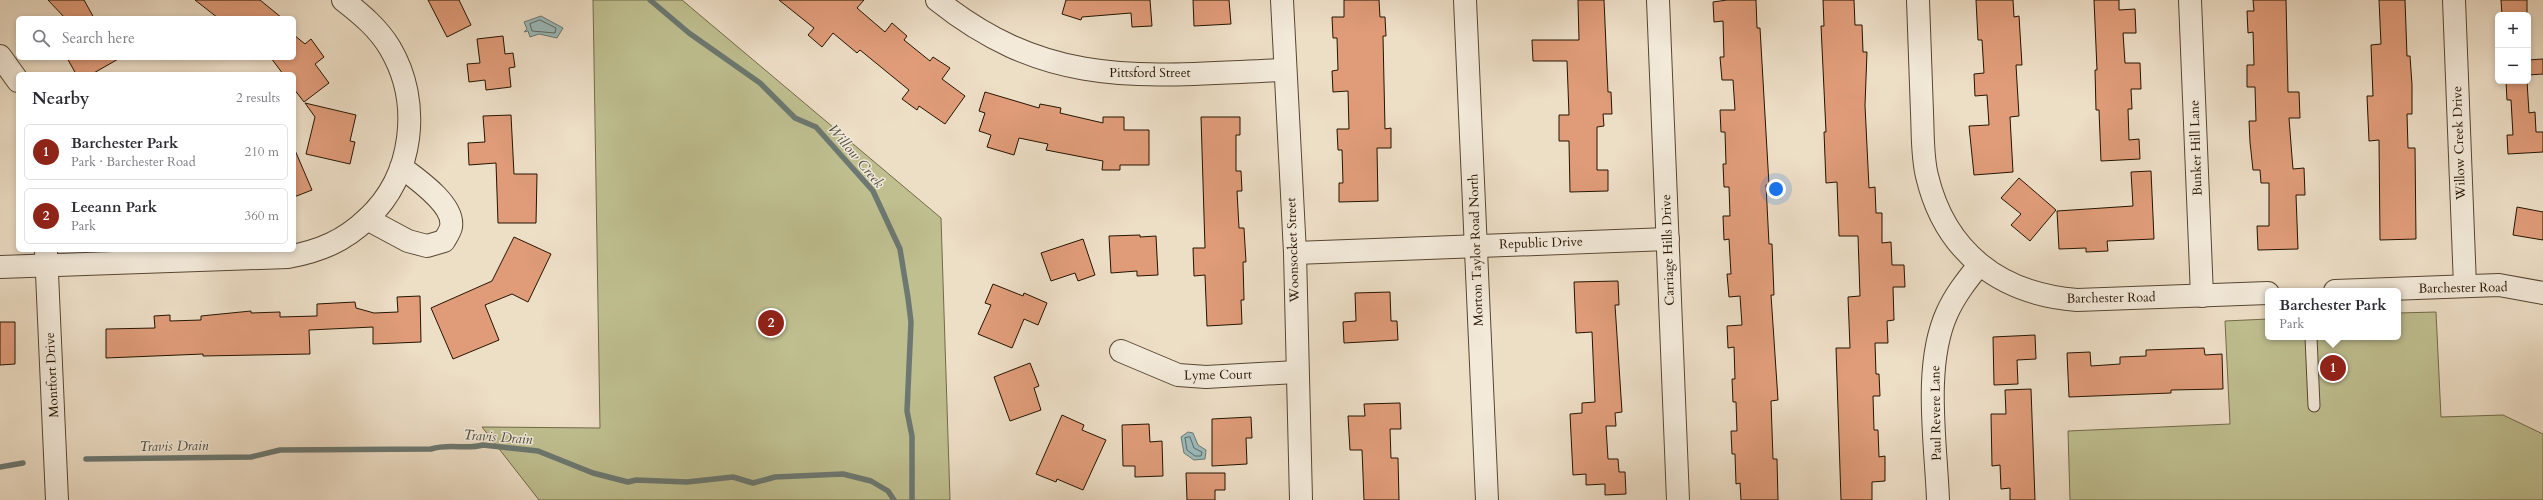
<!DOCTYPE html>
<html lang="en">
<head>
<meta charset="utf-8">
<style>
	body { margin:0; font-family:Cardo,serif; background:#f2f2f3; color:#2b2b33 }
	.controls { position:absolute; right:12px; top:12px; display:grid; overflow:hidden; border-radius:6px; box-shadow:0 2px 6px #0003 }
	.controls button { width:36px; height:36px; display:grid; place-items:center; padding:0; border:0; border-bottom:1px solid #e1e1e2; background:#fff; color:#2b2b33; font:20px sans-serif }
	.you { position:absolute; left:1776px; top:189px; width:14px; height:14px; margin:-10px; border:3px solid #fff; border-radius:50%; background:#1a73e8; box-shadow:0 0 0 6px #1a73e833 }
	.badge { display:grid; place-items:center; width:26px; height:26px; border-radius:50%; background:#8f2418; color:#fff; font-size:13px; font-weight:700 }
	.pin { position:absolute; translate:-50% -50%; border:2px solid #fff; box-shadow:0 1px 4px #0006 }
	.popup { position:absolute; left:2265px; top:288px; width:136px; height:52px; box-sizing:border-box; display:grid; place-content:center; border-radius:6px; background:#fff; filter:drop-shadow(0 1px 3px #0005); font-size:13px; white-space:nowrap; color:#7c7c81 }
	.popup b { font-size:15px; color:#2b2b33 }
	.popup::after { content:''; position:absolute; left:50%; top:100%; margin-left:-8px; border:8px solid transparent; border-top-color:#fff }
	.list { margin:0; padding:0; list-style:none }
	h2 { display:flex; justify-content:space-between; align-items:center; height:52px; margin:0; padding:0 16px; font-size:17px }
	h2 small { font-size:13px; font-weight:400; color:#7c7c81 }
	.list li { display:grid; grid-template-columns:26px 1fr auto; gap:12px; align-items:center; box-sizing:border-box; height:56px; margin:0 8px 8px; padding:0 8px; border:1px solid #e1e1e2; border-radius:6px }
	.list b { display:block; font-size:15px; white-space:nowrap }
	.list p { margin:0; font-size:13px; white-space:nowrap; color:#7c7c81 }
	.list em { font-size:13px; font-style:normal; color:#7c7c81 }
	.icon { flex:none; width:22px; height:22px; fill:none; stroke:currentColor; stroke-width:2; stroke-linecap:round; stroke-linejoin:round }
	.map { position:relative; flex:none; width:2543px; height:500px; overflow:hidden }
	.search { position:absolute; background:#fff; box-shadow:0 2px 6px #0003; left:16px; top:16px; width:280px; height:44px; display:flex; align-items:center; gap:10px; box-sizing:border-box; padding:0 14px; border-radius:6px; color:#7c7c81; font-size:15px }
	.panel { position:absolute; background:#fff; box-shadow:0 2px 6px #0003; left:16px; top:72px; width:280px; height:180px; border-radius:6px }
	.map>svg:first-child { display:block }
	.green { fill:#bfbf90; stroke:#726a48 }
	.water { fill:#9bbbbd; stroke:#6c7871 }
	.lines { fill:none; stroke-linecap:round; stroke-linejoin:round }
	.shore { stroke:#60685e; stroke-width:1 }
	.stream { stroke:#6c7871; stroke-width:5.5 }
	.building { fill:#e09c79; stroke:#251400 }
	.service-casing { stroke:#574632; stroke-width:13 }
	.minor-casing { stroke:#574632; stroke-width:24 }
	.tertiary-casing { stroke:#574632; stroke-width:24 }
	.service { stroke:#f3eada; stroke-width:11 }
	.minor { stroke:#f3eada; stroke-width:22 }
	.tertiary { stroke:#f3eada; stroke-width:22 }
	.labels { text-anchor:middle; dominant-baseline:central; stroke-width:3; stroke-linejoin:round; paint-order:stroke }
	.street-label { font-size:13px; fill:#251400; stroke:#f3eada }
	.water-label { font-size:14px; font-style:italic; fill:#4e4e42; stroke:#f3eada }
</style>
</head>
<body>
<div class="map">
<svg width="2543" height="500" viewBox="0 0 2543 500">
	<rect width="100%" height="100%" fill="#eddec6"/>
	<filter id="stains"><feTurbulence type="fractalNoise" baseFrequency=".005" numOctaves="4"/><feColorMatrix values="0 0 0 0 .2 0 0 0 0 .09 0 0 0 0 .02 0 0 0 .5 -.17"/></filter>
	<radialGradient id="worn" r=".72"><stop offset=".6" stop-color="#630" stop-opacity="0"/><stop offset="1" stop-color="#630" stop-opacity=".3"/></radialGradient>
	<g class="green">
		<polygon points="593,0 682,0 941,218 950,500 539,500 482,427 600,428"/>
		<polygon points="2436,312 2441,417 2503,415 2543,434 2543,500 2070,500 2068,431 2230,424 2225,321 2268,319 2268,337 2398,337 2398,313"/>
	</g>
	<g class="water">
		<polygon points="541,16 563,28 557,38 539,34 530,37 528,31 524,32 527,29 524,22"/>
		<polygon points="1188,432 1193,433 1198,445 1206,450 1205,459 1194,460 1184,453 1181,437"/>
	</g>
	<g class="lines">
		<g class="shore">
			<polygon points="540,20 556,28 555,33 532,31 530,24"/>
			<polygon points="1190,437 1194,448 1202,452 1201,456 1195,456 1187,450 1185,438"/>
		</g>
		<g class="stream">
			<polyline points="650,0 689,33 760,83 795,118 816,127 873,191 900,249 908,298 911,322 907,411 912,436 912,500"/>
			<path d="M86,459l165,-2 29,-7 151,-1c20,-6 34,1 52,-4l55,6 55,22 35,9 8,-2 51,2 46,-5 20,6 22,-6 68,-3 28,7 17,10 6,9"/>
			<polyline points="0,467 23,463"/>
		</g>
	</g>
	<g class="building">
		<polygon points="48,0 84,0 94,18 65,18"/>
		<polygon points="195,0 260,0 282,18 218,18"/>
		<polygon points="428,0 459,0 471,25 447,37"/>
		<polygon points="779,0 864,0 857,8 885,32 892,23 907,36 904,40 930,61 933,57 950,68 942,79 965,96 945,124 919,106 917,110 902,99 909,90 860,50 857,53 833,33 822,47 808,35 814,28"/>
		<polygon points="1066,0 1150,0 1152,26 1132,27 1131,13 1082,17 1081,20 1062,14"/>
		<polygon points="1193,0 1229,0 1231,24 1194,26"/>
		<polygon points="1344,0 1379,0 1380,17 1385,17 1386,36 1383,36 1385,129 1391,128 1391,148 1377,148 1378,201 1339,202 1339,183 1343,183 1342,150 1338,150 1337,129 1349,129 1348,91 1333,92 1332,71 1338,70 1337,38 1333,38 1332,17 1344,17"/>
		<polygon points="1578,0 1604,0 1608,92 1611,92 1612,114 1603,114 1604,126 1597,127 1597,170 1608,170 1608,191 1570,192 1569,141 1559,141 1559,115 1569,115 1567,61 1533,61 1532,40 1579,40"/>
		<polygon points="1727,0 1756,0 1757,28 1760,28 1769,185 1766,185 1769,244 1772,244 1774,295 1771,295 1778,400 1771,401 1773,459 1777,459 1778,500 1741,500 1740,483 1736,484 1735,454 1732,454 1731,431 1737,431 1736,402 1733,402 1732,379 1735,379 1734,347 1728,348 1727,326 1742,325 1740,296 1729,297 1727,274 1731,274 1729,239 1724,240 1723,216 1730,216 1729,187 1724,187 1723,164 1726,164 1725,132 1721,132 1720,110 1735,110 1733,80 1722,80 1720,57 1724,57 1723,21 1714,22 1713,2"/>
		<polygon points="1823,0 1854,0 1855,25 1862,25 1863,52 1867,52 1865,105 1869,188 1875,187 1876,213 1882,213 1882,243 1891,242 1892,265 1904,265 1905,287 1893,287 1894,320 1887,321 1888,343 1875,343 1876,374 1879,374 1880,396 1873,396 1874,430 1878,430 1879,457 1885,456 1885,481 1872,482 1872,500 1841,500 1836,348 1850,348 1848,297 1860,296 1858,236 1839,236 1837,182 1826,183 1824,132 1826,132 1821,26 1824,26"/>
		<polygon points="1976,0 2013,0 2014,17 2019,16 2022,65 2016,65 2019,116 2010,117 2013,172 1974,175 1969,126 1989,125 1987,95 1975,96 1974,74 1984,73 1982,40 1978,40"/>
		<polygon points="2094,0 2119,0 2119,10 2135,9 2136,33 2123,33 2125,63 2140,63 2141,89 2131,89 2132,109 2128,109 2129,140 2139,139 2140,159 2101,161 2099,110 2096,110 2095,70 2097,70"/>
		<polygon points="2253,0 2286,0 2288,92 2299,92 2300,118 2289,118 2292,157 2293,169 2304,168 2305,195 2296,195 2298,249 2258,250 2257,226 2269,226 2269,183 2261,183 2260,170 2253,170 2250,142 2249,121 2256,121 2255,87 2247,87 2247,65 2254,65 2253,32 2248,33 2247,11 2254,11"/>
		<polygon points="2379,0 2405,0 2407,56 2410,56 2412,85 2412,114 2407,114 2408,148 2415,148 2416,239 2380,240 2379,140 2369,141 2367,96 2373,96 2371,45 2381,44"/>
		<polygon points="2501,0 2527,0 2527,15 2502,15"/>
		<polygon points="294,35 305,44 311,39 324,57 315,64 329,83 304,102 294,89 294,74 283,74 271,58 294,58"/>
		<polygon points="503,36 505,54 513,53 515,67 509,68 511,87 486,90 485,80 469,82 467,64 480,63 477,39"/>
		<polygon points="67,58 120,58 92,74 76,74"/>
		<polygon points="2543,59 2543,74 2528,75 2528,60"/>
		<polygon points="2506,81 2527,81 2529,113 2535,112 2536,132 2543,132 2543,152 2508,154 2507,135 2513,135 2511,100 2507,100"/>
		<polygon points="985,92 1039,108 1040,104 1061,108 1060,113 1103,123 1103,117 1124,117 1124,130 1149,130 1149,165 1120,165 1120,170 1102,170 1103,161 1046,150 1048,144 1019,138 1014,155 987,147 991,135 979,131 985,113 979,111"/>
		<polygon points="305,103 356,115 350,141 355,142 350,164 306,154 315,117"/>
		<polygon points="511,115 514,174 537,174 536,223 498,223 496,163 469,165 468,143 485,142 483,116"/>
		<polygon points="1201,117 1240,117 1240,135 1236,135 1236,171 1241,171 1242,191 1237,191 1239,228 1244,228 1246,262 1243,262 1244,300 1241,300 1242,324 1207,326 1205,275 1194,276 1193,248 1205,248"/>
		<polygon points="294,148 312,190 294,197"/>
		<polygon points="2151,171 2154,239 2107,241 2108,251 2086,252 2086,248 2059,249 2057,211 2133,206 2131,172"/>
		<polygon points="2019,178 2056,210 2030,241 2011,225 2021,214 2001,198"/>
		<polygon points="2517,207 2543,212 2543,240 2513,235"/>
		<polygon points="1140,235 1140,237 1156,236 1158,275 1137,276 1137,271 1111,273 1109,236"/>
		<polygon points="514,237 551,254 528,302 512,294 485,305 499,340 453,359 431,308 492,281"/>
		<polygon points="1083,239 1095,275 1078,281 1075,273 1051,281 1041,253"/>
		<polygon points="1618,281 1619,305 1615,305 1622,412 1615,413 1616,426 1606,426 1608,459 1618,459 1619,472 1625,472 1626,494 1605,495 1605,484 1586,485 1586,474 1573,475 1570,414 1582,413 1582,403 1595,402 1592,332 1576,333 1574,282"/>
		<polygon points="993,284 1023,296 1024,293 1047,303 1038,325 1024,319 1012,348 978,334 991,305 985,303"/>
		<polygon points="1390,292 1391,321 1397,321 1398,340 1344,343 1343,322 1356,321 1355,293"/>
		<polygon points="420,296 421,342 373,344 373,327 309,330 310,354 203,356 203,354 106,358 106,329 155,328 154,316 170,315 170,321 201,320 201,316 251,311 251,313 280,312 280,317 317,316 317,304 355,302 356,308 374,313 398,312 397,297"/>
		<polygon points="0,322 15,322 15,364 0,365"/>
		<polygon points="2035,335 2036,359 2017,360 2018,384 1994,385 1993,337"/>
		<polygon points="2204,348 2205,355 2222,354 2223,389 2171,390 2171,393 2069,397 2067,353 2090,352 2091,366 2120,364 2120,357 2146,356 2146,350"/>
		<polygon points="1030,363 1039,386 1034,388 1041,410 1010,421 994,377"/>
		<polygon points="2031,389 2035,500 2010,500 2010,488 2001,489 2000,465 1992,466 1991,414 2006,414 2005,390"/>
		<polygon points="1400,403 1401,429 1390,429 1391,458 1398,458 1399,500 1364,500 1362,450 1350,450 1348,416 1365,416 1364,404"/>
		<polygon points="1062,415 1084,425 1082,430 1106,440 1083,490 1057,479 1056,482 1036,474"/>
		<polygon points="1251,417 1252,438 1246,438 1247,464 1212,466 1212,419"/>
		<polygon points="1149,424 1150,442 1162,441 1163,476 1135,477 1135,466 1123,466 1122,425"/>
		<polygon points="1186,473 1225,473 1225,490 1215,490 1215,500 1187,500"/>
	</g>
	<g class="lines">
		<g class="service-casing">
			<polyline id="service" points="2311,337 2314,406"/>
		</g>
		<g class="minor-casing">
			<g id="minor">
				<path d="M343,0c18,14 35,28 47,48 32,54 24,128 -23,171l41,22 19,5 17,-5c2,-4 6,-9 7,-14 4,-22 -34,-48 -50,-60"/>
				<path d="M937,0c115,92 211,75 348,70"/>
				<polyline points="1282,0 1295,253 1301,500"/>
				<polyline points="1658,0 1678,500"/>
				<path d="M1918,0c1,38 3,75 4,113 1,20 0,43 5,63 18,76 73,118 150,124l191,-7"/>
				<polyline points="2190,0 2202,296"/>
				<polyline points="2454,0 2465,286"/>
				<polyline points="0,56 18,81"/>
				<polyline points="46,251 57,500"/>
				<polyline points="1295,253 1668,239"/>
				<path d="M0,267l288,-10c32,-6 56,-16 79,-38"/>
				<polyline points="2335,291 2499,285 2543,293"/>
				<polyline points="1121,351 1178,375 1206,377 1296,372"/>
				<path d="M1938,500c-2,-57 -15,-134 9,-187 8,-18 20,-33 32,-48"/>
			</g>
		</g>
		<g class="tertiary-casing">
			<polyline id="tertiary" points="1465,0 1487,500"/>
		</g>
		<use href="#service" class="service"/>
		<use href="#minor" class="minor"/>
		<use href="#tertiary" class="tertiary"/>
	</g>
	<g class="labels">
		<g class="street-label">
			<text x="1150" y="73">Pittsford Street</text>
			<text transform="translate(2459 143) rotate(-92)">Willow Creek Drive</text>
			<text transform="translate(2196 148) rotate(-92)">Bunker Hill Lane</text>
			<text transform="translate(1541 243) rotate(-2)">Republic Drive</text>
			<text transform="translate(1293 250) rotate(-92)">Woonsocket Street</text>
			<text transform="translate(1476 250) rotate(-92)">Morton Taylor Road North</text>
			<text transform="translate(1668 250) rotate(-92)">Carriage Hills Drive</text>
			<text transform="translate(2463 288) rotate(-1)">Barchester Road</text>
			<text transform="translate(2111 298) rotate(-1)">Barchester Road</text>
			<text transform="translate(52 375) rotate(-93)">Montfort Drive</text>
			<text transform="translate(1218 375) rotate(-1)">Lyme Court</text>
			<text transform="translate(1936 413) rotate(-91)">Paul Revere Lane</text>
		</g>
		<g class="water-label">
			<text transform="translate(856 156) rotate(50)">Willow Creek</text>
			<text transform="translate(498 437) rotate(4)">Travis Drain</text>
			<text transform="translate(174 446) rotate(-1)">Travis Drain</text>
		</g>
	</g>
	<rect width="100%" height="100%" filter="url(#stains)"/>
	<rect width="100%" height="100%" fill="url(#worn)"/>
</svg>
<div class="controls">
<button>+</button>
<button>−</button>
</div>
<div class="you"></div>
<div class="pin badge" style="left:2333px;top:368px">1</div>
<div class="popup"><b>Barchester Park</b>Park</div>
<div class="pin badge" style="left:771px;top:323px">2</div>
<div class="search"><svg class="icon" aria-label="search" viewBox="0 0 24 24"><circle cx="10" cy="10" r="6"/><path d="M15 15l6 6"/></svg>Search here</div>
<section class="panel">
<h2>Nearby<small>2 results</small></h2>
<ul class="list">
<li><span class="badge">1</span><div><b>Barchester Park</b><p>Park · Barchester Road</p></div><em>210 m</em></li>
<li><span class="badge">2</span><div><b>Leeann Park</b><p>Park</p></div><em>360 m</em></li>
</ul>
</section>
</div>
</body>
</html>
